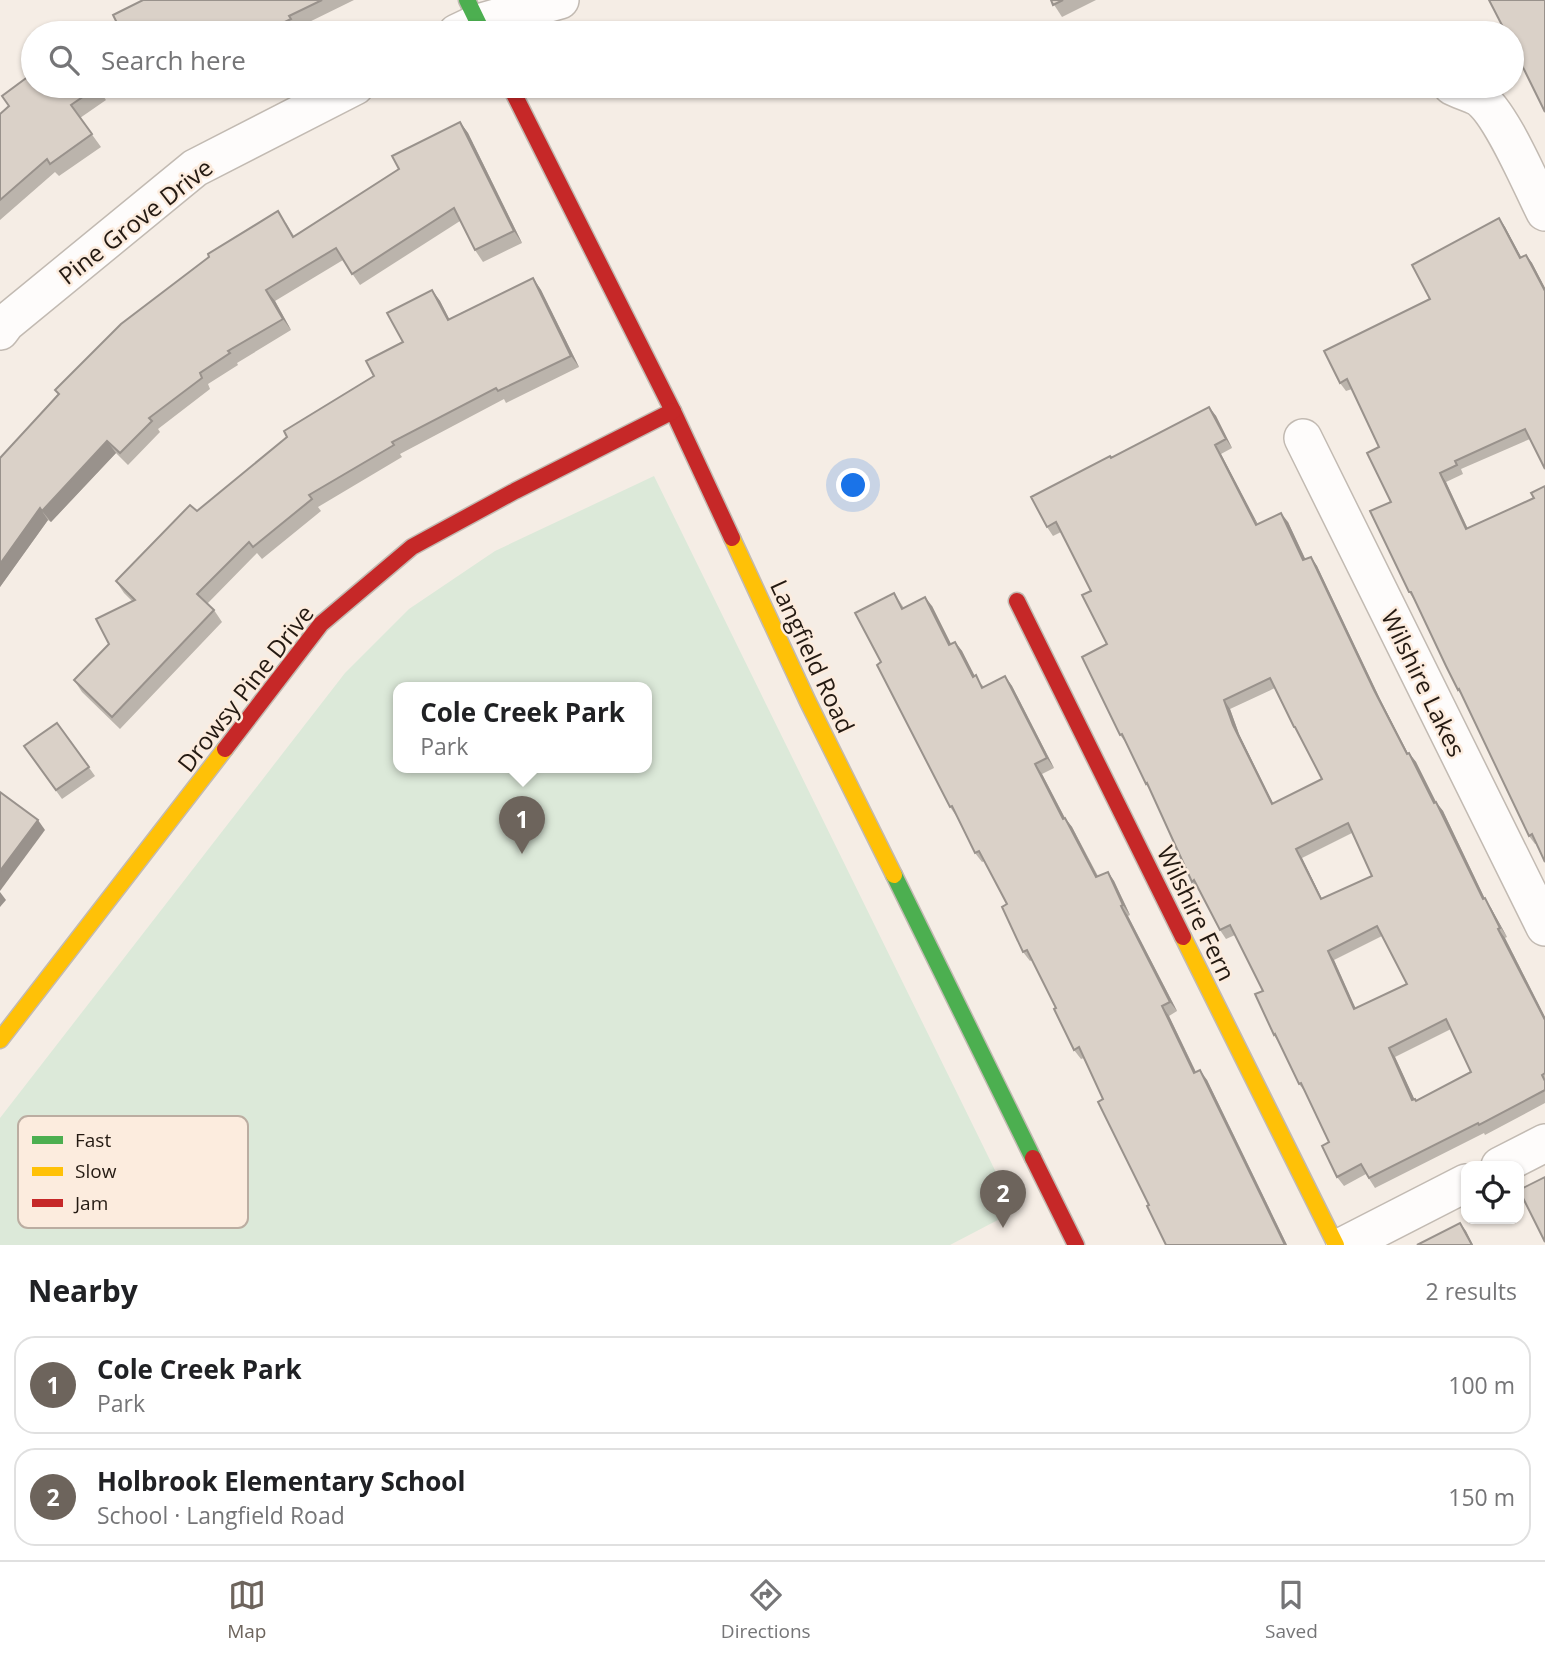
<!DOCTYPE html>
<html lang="en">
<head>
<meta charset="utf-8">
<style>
	body { margin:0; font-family:"Open Sans",sans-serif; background:#f2f2f2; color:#202124 }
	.controls { position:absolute; right:21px; bottom:21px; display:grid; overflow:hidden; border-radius:14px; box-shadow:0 2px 5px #0004 }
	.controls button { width:63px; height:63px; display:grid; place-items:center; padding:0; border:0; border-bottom:2px solid #e0e0e0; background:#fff; color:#202124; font:35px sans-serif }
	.you { position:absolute; left:854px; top:486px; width:24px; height:24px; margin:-18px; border:5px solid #fff; border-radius:50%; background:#1a73e8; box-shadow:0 0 0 10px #1a73e833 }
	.badge { display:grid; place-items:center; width:46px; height:46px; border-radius:50%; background:#6d645c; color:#fff; font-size:23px; font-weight:700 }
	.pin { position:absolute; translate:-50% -58px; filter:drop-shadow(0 2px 4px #0008) }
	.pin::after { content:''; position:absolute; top:37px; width:24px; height:21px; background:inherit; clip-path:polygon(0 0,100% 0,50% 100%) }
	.popup { position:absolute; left:393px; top:682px; width:259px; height:91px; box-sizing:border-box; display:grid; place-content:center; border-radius:14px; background:#fff; filter:drop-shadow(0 2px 5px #0005); font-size:23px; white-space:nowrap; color:#757577 }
	.popup b { font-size:26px; color:#202124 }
	.popup::after { content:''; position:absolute; left:50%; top:100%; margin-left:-14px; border:14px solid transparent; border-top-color:#fff }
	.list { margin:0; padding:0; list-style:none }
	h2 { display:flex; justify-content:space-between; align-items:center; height:91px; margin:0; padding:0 28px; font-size:30px }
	h2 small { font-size:23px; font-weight:400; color:#757577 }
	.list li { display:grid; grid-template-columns:46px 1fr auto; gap:21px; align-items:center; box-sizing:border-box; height:98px; margin:0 14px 14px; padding:0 14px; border:2px solid #e0e0e0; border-radius:21px }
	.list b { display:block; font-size:26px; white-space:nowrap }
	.list p { margin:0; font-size:23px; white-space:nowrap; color:#757577 }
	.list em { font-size:23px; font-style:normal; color:#757577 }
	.icon { flex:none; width:38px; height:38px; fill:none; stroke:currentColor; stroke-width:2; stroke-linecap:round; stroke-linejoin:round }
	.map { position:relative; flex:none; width:1545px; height:1245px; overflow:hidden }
	.search { position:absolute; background:#fff; box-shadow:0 2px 5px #0004; left:21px; right:21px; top:21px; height:77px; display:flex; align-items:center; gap:18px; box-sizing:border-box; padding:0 24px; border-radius:38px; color:#757577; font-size:26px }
	.sheet { height:315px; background:#fff }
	nav { display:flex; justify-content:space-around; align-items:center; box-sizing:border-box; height:98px; border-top:2px solid #e0e0e0; background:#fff; font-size:19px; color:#757577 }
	nav a { display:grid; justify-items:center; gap:4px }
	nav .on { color:#6d645c }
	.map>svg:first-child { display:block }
	.green { fill:#dce9d9; fill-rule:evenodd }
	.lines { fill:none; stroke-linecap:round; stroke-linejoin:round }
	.street-casing { stroke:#c2bab2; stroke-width:40 }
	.fast-casing { stroke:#c2bab2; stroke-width:19 }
	.slow-casing { stroke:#c2bab2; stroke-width:19 }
	.jam-casing { stroke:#c2bab2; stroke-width:19 }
	.street { stroke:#fefcfb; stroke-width:37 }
	.fast { stroke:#4caf50; stroke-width:16 }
	.slow { stroke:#ffc107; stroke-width:16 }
	.jam { stroke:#c62828; stroke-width:16 }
	.wall { fill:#bbb4ac; fill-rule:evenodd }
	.shaded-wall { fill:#99928c }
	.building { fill:#dad1c8; stroke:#99928c; stroke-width:2; fill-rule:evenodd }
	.labels { text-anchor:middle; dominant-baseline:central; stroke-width:5; stroke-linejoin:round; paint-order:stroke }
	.street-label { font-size:24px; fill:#241a12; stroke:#fcecde }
	.key { fill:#fcecde; stroke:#bbada1; stroke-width:2 }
	.key-label { font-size:19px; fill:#241a12 }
</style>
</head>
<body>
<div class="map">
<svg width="1545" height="1245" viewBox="0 0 1545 1245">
	<rect width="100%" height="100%" fill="#f5ede5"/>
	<path class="green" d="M654,476l361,735 -65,34h-950v-127l345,-445 64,-64 86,-58zM398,688h248v80h-248z"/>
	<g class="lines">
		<g class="street-casing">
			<g id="street">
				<polyline points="457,33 478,23 560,0"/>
				<path d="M1452,86c8,4 18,7 26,11 23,15 53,88 67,115"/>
				<polyline points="0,331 6,323 195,168 355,86"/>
				<polyline points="1303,438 1545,927"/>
				<polyline points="1500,1166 1545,1143"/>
				<polyline points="1345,1245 1466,1183"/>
			</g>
		</g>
		<g class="fast-casing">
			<g id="fast">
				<polyline points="467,0 483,33"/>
				<polyline points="894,875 1033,1158"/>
			</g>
		</g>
		<g class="slow-casing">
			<g id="slow">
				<polyline points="732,538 808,702 894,875"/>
				<polyline points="1183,937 1336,1245"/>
				<polyline points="0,1040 225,749"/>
			</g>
		</g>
		<g class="jam-casing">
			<g id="jam">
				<polyline points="510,86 673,411 732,538"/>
				<polyline points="1017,601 1183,937"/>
				<polyline points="225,749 321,624 412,547 515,491 673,411"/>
				<polyline points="1033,1158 1076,1245"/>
			</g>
		</g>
		<use href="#street" class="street"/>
		<use href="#fast" class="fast"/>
		<use href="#slow" class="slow"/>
		<use href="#jam" class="jam"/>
	</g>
	<g class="wall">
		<polygon points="143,0 354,0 297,28 299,31 295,33 122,33"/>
		<polygon points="1051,0 1096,0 1062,17"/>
		<polygon points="96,86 106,100 80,118 101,147 59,176 55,172 0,220 0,114"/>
		<polygon points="460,122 468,133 522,243 483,262 475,250 460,221 360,285 343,260 275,301 291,330 237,363 238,365 208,384 210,389 158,429 160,432 128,465 116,453 51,522 48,520 0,587 0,458 58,394 55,390 286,223 294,236 399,169"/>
		<polygon points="1499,218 1505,227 1521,257 1526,255 1532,263 1545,288 1545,469 1530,439 1461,469 1463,474 1446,482 1468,529 1534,498 1545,486 1536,844 1535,844 1529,836 1463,697 1458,690 1415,601 1409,592 1379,447 1352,389 1346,391 1340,383 1430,299"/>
		<polygon points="533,278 541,290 579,367 506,403 504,399 400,454 402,457 318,507 321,511 262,559 257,553 207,604 214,610 222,622 120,729 82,692 74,680 109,644 132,601 124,593 116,581 197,511 374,376 403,342 432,290 440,301 449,319"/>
		<path d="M1209,407l7,9 16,32 -11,6 36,70 31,-2 17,37 6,-2 6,9 63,133 28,55 1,-1 7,9 20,40 7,9 42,88 6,9 16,29 -2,1 40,79v86l-60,32 -1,-2 -109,55 -9,-14 -22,12 -7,-9 -8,-35 -23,-49 -7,-9 -20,-41 -5,-8 -11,-44 -28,-56 -9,4 -6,-9 -21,-40v1l-7,-9 -42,-92 -4,-6 -19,-40 -7,-9 -13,-91 -16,-53 -30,-59 -8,4 -6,-9zM1275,688l19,39 6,8 22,44 -49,25 -34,-70 -9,-25zM1352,833l20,43 -50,23 -20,-41zM1382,936l25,48 -52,24 -21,-48zM1451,1029l20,43 -55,29 -2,-2 -19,-42z"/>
		<polygon points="894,593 904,608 932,606 951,644 955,642 962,651 974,676 984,687 1005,676 1012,686 1054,768 1042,774 1065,818 1072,827 1098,876 1108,872 1114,881 1130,915 1128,916 1177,1011 1169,1016 1196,1072 1207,1080 1287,1245 1166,1245 1103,1099 1084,1058 1081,1059 1074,1050 1056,1008 1032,960 1030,961 1023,952 1007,904 985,861 982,862 975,853 957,817 950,807 881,662"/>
		<polygon points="57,723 95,776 62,799 24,746"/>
	</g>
	<g class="shaded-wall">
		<polygon points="460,122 468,133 522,243 514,231"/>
		<polygon points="1499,218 1505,227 1526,266 1520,258"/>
		<polygon points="1526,255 1532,263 1545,288 1545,291"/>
		<polygon points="533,278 541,290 579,367 571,356"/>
		<polygon points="266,290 275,301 291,330 283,319"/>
		<polygon points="432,290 440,301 456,332 448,320"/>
		<polygon points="1209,407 1216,416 1232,448 1226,439"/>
		<polygon points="107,441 116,453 51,522 42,511"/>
		<polygon points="1215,445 1221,454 1263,534 1249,511"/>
		<polygon points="1440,473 1446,482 1472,538 1466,529"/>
		<polygon points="40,508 48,520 0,587 0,564"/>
		<polygon points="1281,513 1288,522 1310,569 1303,560"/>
		<polygon points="1311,557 1317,566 1380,699 1413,763 1407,754 1374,690"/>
		<polygon points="925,597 932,606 956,654 949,645"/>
		<polygon points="955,642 962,651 980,686 973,677"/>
		<polygon points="1005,676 1012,686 1054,768 1047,758"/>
		<polygon points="1224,700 1230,709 1239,734 1278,813 1272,804 1233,725"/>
		<polygon points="1409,753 1416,762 1441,812 1434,803"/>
		<polygon points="1035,764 1042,774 1070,828 1063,819"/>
		<polygon points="1436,802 1443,811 1485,899 1491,908 1507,937 1483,899"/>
		<polygon points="1065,818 1072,827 1103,887 1096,877"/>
		<polygon points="38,820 45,830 0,891 0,871"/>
		<polygon points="1296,849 1302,858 1327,909 1321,899"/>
		<polygon points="1108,872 1114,881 1130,915 1123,905"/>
		<polygon points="0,892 6,900 0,907"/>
		<polygon points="1121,906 1128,916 1177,1011 1170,1002"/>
		<polygon points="1498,929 1505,938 1545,1017 1545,1020"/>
		<polygon points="1328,951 1334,960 1360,1018 1354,1009"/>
		<polygon points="1162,1006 1169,1016 1201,1083 1194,1073"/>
		<polygon points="1389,1048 1395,1057 1419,1109 1412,1100"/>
		<polygon points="1200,1070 1207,1080 1287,1245 1285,1245"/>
		<polygon points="1460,1223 1466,1231 1473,1245 1472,1245"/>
	</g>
	<g class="building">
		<polygon points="143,0 322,0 289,16 291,19 262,33 211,33 210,30 203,33 122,33 113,15"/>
		<polygon points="1051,0 1063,0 1053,5"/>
		<polygon points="1489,0 1545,0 1545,112 1512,45 1512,33 1506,33"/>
		<polygon points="33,73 33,86 96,86 97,87 71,105 92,134 50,164 47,159 0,200 0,114 9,106 2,96"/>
		<polygon points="460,122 514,231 475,250 454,208 352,274 336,248 266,290 283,319 228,351 230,353 200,373 202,378 149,418 152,421 120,453 107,441 42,511 40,508 0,564 0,458 59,394 55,390 121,324 209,257 208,254 278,211 293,237 399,169 392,156"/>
		<polygon points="1499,218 1520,258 1526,255 1545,291 1545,469 1525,429 1455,461 1457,465 1440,473 1466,529 1534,498 1531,493 1545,486 1545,862 1532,834 1529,836 1459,689 1458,690 1446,666 1411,592 1409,592 1370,511 1391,502 1367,453 1379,447 1347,379 1340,383 1324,351 1430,299 1412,265"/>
		<polygon points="533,278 571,356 498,391 496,388 392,442 394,445 309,495 312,499 253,547 249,542 197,594 214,610 112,717 74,680 109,644 96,619 135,600 116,581 190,505 197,511 287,437 284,431 374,376 366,361 403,342 387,313 432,290 448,320"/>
		<path d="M1209,407l17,32 -11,6 41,80 25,-12 22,47 8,-3 63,133 33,64 2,-1 25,50 2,-1 47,97 2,-1 15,30 -2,1 47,91v53l-3,2 3,6v9l-66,35 -1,-2 -109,55 -8,-14 -24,13 -15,-31 7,-4 -28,-59 -2,1 -24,-50 -1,1 -19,-41 8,-3 -33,-66 -10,5 -26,-50 -2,2 -45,-99 -1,1 -24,-50 -2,1 -38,-78 25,-13 -25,-49 9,-4 -35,-69 -9,5 -16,-30 79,-41 1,2zM1270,678l24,49h1l27,52 -50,25 -39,-79 -9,-25zM1348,823l24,53 -51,23 -25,-50zM1377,926l30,58 -53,25 -26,-58zM1446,1019l25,53 -55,29 -1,-2 -3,1 -23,-52z"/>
		<polygon points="894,593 902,609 925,597 949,645 955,642 973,677 976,675 982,688 1005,676 1047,758 1035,764 1063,819 1065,818 1096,877 1108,872 1123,905 1121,906 1170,1002 1162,1006 1194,1073 1200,1070 1285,1245 1166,1245 1147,1206 1149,1205 1098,1102 1103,1099 1079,1047 1074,1050 1054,1009 1056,1008 1027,950 1023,952 1002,907 1007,904 979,851 975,853 952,806 950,807 877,665 881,662 855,613"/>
		<polygon points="57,723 89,767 56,790 24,746"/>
		<polygon points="0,792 38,820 0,871"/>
		<polygon points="1545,1177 1545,1242 1519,1190"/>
		<polygon points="1460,1223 1472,1245 1417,1245"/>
	</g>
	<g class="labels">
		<g class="street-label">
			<text transform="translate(135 221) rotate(-38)">Pine Grove Drive</text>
			<text transform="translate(813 656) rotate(65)">Langfield Road</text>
			<text transform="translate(1424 683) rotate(64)">Wilshire Lakes</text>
			<text transform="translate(245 688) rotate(-52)">Drowsy Pine Drive</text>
			<text transform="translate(1197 913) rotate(64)">Wilshire Fern</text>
		</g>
	</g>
	<rect x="18" y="1116" width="230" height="112" rx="10" class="key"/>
	<rect x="32" y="1136" width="31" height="8" fill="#4caf50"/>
	<rect x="32" y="1167" width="31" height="9" fill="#ffc107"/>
	<rect x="32" y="1199" width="31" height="8" fill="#c62828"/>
	<g class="key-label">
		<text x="75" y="1147">Fast</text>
		<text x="75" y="1178">Slow</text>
		<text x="75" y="1210">Jam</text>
	</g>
</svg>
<div class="controls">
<button><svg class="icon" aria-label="locate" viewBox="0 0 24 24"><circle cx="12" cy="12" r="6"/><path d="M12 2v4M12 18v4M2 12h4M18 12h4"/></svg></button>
</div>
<div class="you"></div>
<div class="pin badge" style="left:522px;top:854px">1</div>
<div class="popup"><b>Cole Creek Park</b>Park</div>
<div class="pin badge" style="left:1003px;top:1228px">2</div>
<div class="search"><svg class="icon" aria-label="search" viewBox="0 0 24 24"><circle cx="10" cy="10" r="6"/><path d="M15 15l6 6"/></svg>Search here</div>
</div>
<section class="sheet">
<h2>Nearby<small>2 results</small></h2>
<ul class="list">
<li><span class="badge">1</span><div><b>Cole Creek Park</b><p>Park</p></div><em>100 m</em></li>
<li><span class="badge">2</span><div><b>Holbrook Elementary School</b><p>School · Langfield Road</p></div><em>150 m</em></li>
</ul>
</section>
<nav>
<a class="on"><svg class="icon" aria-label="map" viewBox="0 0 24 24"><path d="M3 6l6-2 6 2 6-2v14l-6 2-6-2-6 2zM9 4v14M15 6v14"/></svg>Map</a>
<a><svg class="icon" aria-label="directions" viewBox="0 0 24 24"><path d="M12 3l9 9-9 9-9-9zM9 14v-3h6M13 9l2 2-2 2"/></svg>Directions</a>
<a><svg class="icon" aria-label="saved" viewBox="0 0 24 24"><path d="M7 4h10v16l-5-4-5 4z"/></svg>Saved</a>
</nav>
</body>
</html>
